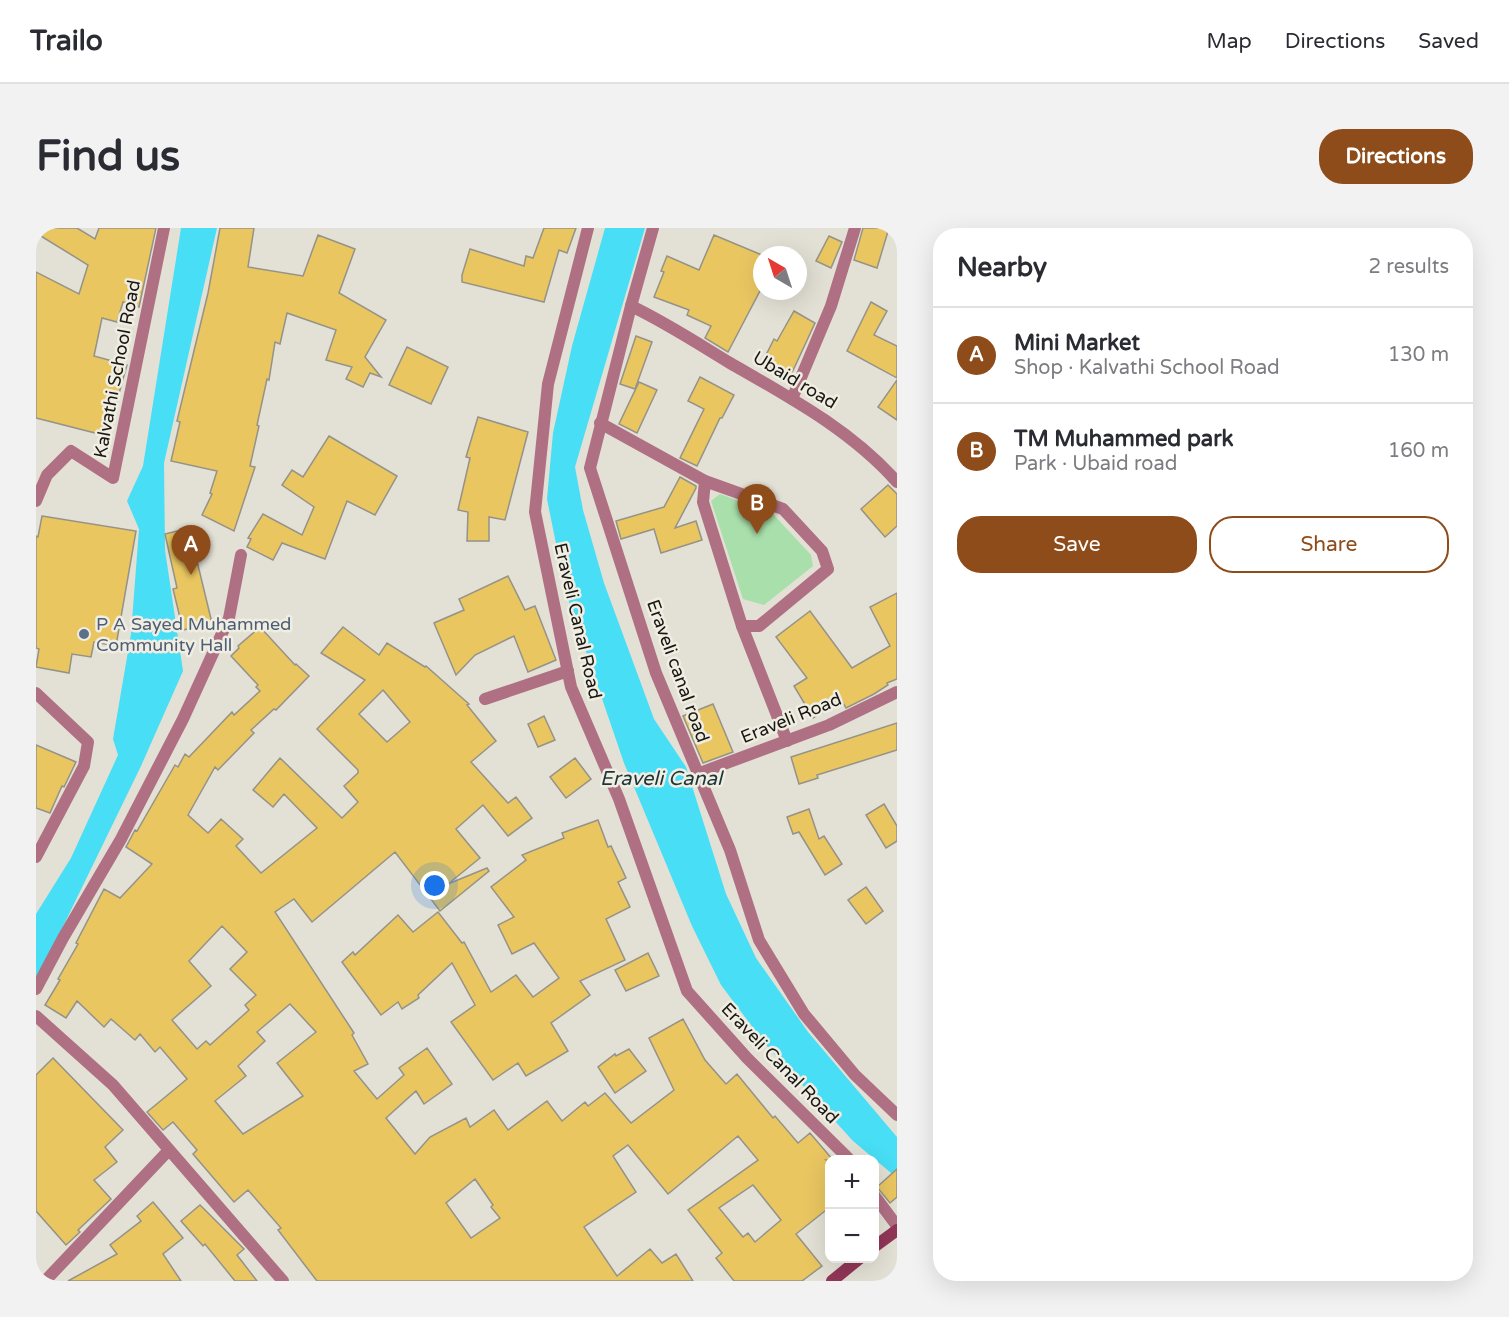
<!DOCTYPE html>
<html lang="en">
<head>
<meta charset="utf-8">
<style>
	body { margin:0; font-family:"Varela Round",sans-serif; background:#f2f2f3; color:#2b2b33 }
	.controls { position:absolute; right:18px; bottom:18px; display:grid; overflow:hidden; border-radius:12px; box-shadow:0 6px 24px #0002 }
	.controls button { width:54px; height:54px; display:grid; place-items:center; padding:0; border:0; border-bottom:2px solid #e1e1e2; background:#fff; color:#2b2b33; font:30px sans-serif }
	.compass { position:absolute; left:717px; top:18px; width:54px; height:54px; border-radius:50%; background:#fff; box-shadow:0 6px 24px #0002; rotate:321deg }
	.you { position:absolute; left:399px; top:658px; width:21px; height:21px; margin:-15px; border:4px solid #fff; border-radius:50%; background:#1a73e8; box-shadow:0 0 0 9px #1a73e833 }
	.badge { display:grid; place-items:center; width:39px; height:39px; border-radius:50%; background:#8e4c1a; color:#fff; font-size:20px; font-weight:700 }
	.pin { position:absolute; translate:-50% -50px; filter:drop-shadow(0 2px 3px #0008) }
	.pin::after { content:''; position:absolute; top:32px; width:21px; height:18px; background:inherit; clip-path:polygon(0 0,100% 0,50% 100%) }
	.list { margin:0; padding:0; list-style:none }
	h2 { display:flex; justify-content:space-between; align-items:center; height:78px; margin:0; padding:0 24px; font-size:26px }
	h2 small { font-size:20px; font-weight:400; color:#7c7c81 }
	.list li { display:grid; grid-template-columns:39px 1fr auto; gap:18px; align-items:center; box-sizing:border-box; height:96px; padding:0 24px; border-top:2px solid #e1e1e2 }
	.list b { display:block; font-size:22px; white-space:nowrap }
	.list p { margin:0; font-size:20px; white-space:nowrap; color:#7c7c81 }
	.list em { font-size:20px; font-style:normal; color:#7c7c81 }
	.actions { display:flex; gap:12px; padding:18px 24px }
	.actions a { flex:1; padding:14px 0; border:2px solid #8e4c1a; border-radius:24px; text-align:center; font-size:21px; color:#8e4c1a }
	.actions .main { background:#8e4c1a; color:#fff }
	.map { position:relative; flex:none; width:861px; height:1053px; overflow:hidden; border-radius:24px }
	header { display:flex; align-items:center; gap:36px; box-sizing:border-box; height:84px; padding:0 30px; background:#fff; border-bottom:2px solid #e1e1e2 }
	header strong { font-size:28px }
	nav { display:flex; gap:33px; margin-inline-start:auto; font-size:21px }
	.intro { display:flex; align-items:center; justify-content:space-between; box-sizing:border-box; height:144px; padding:0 36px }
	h1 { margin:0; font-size:42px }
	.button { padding:15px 27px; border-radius:24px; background:#8e4c1a; color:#fff; font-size:21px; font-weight:700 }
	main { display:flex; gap:36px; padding:0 36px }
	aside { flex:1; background:#fff; border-radius:24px; box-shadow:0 6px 24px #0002 }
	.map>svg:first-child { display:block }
	.green { fill:#a9dfab }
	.water { fill:#48def5 }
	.building { fill:#e9c660; stroke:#959288; stroke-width:1.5; fill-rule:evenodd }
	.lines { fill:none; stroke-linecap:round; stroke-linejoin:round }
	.street { stroke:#b07083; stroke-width:12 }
	.secondary { stroke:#913657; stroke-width:12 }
	.service-dot { fill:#5c6f8a; stroke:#f0ede2; stroke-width:2 }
	.labels { text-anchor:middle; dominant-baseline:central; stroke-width:5; stroke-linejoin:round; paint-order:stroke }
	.street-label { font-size:18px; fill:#191714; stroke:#f0ede2 }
	.service-label { font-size:18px; fill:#4e5e75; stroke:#f0ede2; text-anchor:start }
	.water-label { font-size:20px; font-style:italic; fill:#1c3539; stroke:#f0ede2 }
</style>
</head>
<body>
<header>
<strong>Trailo</strong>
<nav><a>Map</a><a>Directions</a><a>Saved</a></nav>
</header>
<div class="intro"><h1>Find us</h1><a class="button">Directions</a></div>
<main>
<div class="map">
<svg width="861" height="1053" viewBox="0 0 861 1053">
	<rect width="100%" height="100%" fill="#e3e0d5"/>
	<polygon class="green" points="684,266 736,285 775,327 777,338 728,377 707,371 675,273"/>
	<g class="water">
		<polygon points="145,0 181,0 128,235 129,322 147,443 105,538 0,754 0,686 35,630 82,527 77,511 95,406 103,301 91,273 107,238"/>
		<polygon points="569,0 609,0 539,239 547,282 568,355 618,491 650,539 690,666 720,730 772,804 861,909 861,950 817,913 730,817 685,757 656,698 588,535 530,365 511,271 517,205 536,118"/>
	</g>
	<g class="building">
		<polygon points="0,0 41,0 59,11 63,0 120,0 103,79 87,74 81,94 66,90 58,128 91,137 71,208 0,190 0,44 43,66 52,37 0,5"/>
		<polygon points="184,0 218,0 212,39 267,48 282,7 319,21 303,65 350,92 329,129 345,149 334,145 327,159 310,151 316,139 290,132 300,102 251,85 244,116 239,114 233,152 231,151 221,197 223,198 214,238 219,239 198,303 166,287 176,266 174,265 181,243 135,233 144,194 141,193 172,65"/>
		<polygon points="508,0 540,0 531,25 523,22 508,74 426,54 426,47 434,21 488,38 490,28 497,30"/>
		<polygon points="827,0 853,0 841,40 818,32"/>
		<polygon points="678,7 726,27 726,59 692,124 669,110 675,98 651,87 653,82 618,69 628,44 625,43 631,28 663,42"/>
		<polygon points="793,8 806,14 795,40 780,33"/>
		<polygon points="835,74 851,83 838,107 861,118 861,150 811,123"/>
		<polygon points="758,83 779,95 754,149 726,135 738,111 741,113"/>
		<polygon points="600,108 616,114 599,161 584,156"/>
		<polygon points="371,119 412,139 395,176 353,157"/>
		<polygon points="664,149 698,167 686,190 684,190 661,238 644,230 668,181 652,173"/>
		<polygon points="861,152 861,192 842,179"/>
		<polygon points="603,154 621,162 601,205 583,196"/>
		<polygon points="442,189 492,204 469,292 453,289 453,313 431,313 432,284 422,282 434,230 430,229"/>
		<polygon points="293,208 361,248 339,287 311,273 289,331 246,315 237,332 211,319 215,311 212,310 227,286 266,307 278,279 246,257 256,242 267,249"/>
		<polygon points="644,249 660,258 660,260 639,300 660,293 666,312 625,325 618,301 585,311 580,293 628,279"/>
		<polygon points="852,257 861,266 861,298 849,309 825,281"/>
		<polygon points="6,288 100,303 80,418 58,414 55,429 36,426 33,445 0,439 3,421 0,420 0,308 2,309"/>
		<polygon points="153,300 176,395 147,402 137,361 141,360 129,306"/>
		<polygon points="472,348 489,382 499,378 520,432 492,444 478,408 439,427 420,447 398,395 428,382 423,371"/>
		<polygon points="861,365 861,451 851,455 852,457 838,466 810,480 806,473 777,490 758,458 771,450 740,409 774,383 816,440 854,418 834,379"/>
		<path d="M224,399l35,38 1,-1 13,12 -33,34 -2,-1 -23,21 3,3 -36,37 -3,-3 -27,48 20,18 13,-14 22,20 -7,7 25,27 56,-45 -33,-34 -11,13 -20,-17 27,-32 62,60 16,-16 -14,-16 14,-13v-3l-41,-41 48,-49 -44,-27 22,-26 36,28 8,-12 38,24 1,-1 43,38 -2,1 29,36 -25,21 37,41 8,-6 16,21 -24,18 -25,-31 -27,24 24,29 -32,26 39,-16 2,3 -49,40 -45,-59 -83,70 -18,-23 -19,13 79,121 -2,2 16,29 -14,7 23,28 27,-24 -5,-7 28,-20 25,36 -28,20 -8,-13 -30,27 29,36 15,-17 36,-19 4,9 24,-17 14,20 39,-29 15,20 23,-19 3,4 17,-13 26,30 43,-33 -25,-52 34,-19 22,41 21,24 11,-10 36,44 2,-2 23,27 12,-10 23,27h-7l4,3v44l-34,27 26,32 -20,15h-68l-18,-23 6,-5 -34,-43 70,-50 -20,-24 -70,58 -40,-49 -15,11 23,36 -52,35 33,49 33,-27 12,14 14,-9 17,27h-376l-39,-51 3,-2 -33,-38 -14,12 -41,-48 4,-4 -24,-28 -10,8 -16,-18 40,-33 -27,-32 -5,5 -15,-18 -5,6 -24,-21 -7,8 -27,-26 -11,17 -21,-13 15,-25 -2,-1 20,-35 -2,-1 28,-54 16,9 32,-34 -26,-17 9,-17 2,1 38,-66 3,2 7,-13 4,3 43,-45 2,3 26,-24 -4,-4 2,-2 -27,-29 8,-8 -1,-2zM347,462l27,32 -23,20 -28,-28zM186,698l25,26 -17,17 26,26 -11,10 4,5 -39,35 -4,-4 -9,8 -25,-29 39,-34 -22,-25zM254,776l26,28 -39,31 26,33 -60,38 -28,-33 31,-25 -8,-10 27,-25 -8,-9zM439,951l18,26 -2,2 9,11 -29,20 -25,-35zM717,957l28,35 -26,22 -7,-9 -5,4 -24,-29z"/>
		<polygon points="677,476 697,524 667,535 647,488"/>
		<polygon points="508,488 519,512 502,519 492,496"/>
		<polygon points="861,495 861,522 781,547 782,550 763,556 755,529"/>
		<polygon points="0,517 40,534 28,559 26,558 14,585 0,580"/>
		<polygon points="539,530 555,551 530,570 514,549"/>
		<polygon points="848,576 861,598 861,613 850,620 830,587"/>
		<polygon points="773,581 783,611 788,608 806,636 789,647 763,604 757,606 751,589"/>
		<polygon points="562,592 572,619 575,618 590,650 582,654 594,679 570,691 589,732 544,753 554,767 515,795 532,823 490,848 482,835 457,852 415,794 439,777 416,735 382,767 383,770 366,781 362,774 345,787 306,734 317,724 319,727 362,687 377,704 402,684 426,715 428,714 455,764 480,747 497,769 523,750 498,715 476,726 462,697 478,689 455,659 490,632 486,627 528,610 526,605"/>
		<polygon points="830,659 847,683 830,696 812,672"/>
		<polygon points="612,725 623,748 590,763 579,742"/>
		<polygon points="593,821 610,843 579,865 562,839 579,826 580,828"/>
		<polygon points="17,830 87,902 69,919 81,934 58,952 75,971 42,1002 44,1004 30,1017 0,983 0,847"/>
		<polygon points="861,941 861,969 854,975 841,959"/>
		<polygon points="117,974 147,1010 127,1026 145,1053 32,1053 81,1026 74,1017 105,993 101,988"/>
		<polygon points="164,977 208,1021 201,1027 221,1053 199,1053 169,1016 167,1018 145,993"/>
	</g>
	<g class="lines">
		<g class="street">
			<polyline points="552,0 512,156 499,284 535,459 583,571 651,763 711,830 814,932"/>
			<polyline points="617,0 595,78 554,240 620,445 694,622 723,712 768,786 819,847 861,887"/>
			<path d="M595,78c34,16 66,37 99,57 59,34 121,67 167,119"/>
			<polyline points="756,171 795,78 819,0"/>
			<polyline points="564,195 669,253 747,281 786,323 792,341 723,398 706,398 667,274 669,253"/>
			<polyline points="0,273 11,247 35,223 77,250 128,0"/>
			<polyline points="706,398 751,513"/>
			<polyline points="0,465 52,514 48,538 0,629"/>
			<polyline points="449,471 532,443"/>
			<polyline points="661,546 793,497 861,464"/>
			<polyline points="0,761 27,710 85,611 147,491 193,390 205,327"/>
			<polyline points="0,788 77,857 247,1053"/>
			<polyline points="838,967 861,998"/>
			<polyline points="9,1053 133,922"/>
		</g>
		<g class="secondary">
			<polyline points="838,1019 861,1002"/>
			<polyline points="796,1053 824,1030"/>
		</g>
	</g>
	<circle class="service-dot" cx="48" cy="406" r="6"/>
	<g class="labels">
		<g class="street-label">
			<text transform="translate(81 141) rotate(-79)">Kalvathi School Road</text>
			<text transform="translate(759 152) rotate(31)">Ubaid road</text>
			<text transform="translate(542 393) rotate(77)">Eraveli Canal Road</text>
			<text transform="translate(642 443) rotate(70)">Eraveli canal road</text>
			<text transform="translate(755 490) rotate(-22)">Eraveli Road</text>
			<text transform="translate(744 835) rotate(46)">Eraveli Canal Road</text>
		</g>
		<g class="service-label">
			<text x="60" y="396">P A Sayed Muhammed<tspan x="60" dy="21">Community Hall</tspan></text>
		</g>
		<g class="water-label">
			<text x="625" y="551">Eraveli Canal</text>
		</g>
	</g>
</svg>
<div class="controls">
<button>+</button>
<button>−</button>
</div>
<svg class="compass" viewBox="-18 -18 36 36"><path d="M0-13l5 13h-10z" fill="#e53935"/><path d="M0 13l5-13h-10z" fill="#7c7c81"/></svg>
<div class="you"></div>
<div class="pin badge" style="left:155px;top:347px">A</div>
<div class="pin badge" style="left:721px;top:306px">B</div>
</div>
<aside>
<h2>Nearby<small>2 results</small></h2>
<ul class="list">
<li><span class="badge">A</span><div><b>Mini Market</b><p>Shop · Kalvathi School Road</p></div><em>130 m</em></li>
<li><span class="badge">B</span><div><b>TM Muhammed park</b><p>Park · Ubaid road</p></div><em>160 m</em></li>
</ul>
<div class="actions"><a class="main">Save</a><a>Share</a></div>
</aside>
</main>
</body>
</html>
